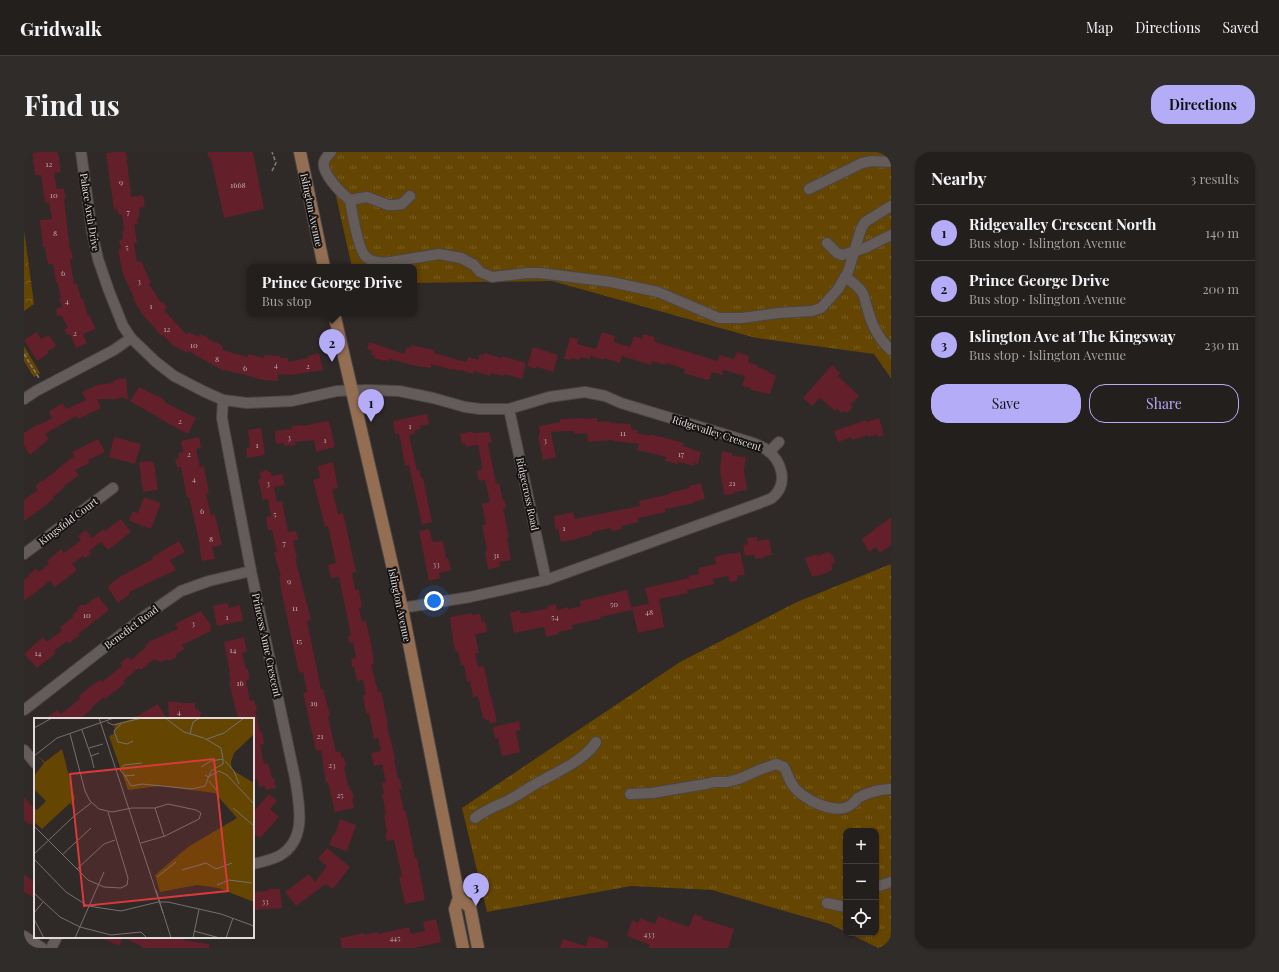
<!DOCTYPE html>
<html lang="en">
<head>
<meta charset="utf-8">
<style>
	body { margin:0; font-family:"Playfair Display",serif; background:#2f2c2a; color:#f1f3f6 }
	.controls { position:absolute; right:12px; bottom:12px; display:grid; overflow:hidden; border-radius:8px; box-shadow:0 1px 3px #0004 }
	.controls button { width:36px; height:36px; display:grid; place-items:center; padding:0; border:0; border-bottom:1px solid #403d3b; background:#231f1d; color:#f1f3f6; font:20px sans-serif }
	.you { position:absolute; left:410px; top:449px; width:14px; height:14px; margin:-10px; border:3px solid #fff; border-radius:50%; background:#1a73e8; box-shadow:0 0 0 6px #1a73e833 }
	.badge { display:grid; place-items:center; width:26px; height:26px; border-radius:50%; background:#b5acf8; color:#111; font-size:13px; font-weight:700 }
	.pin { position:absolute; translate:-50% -33px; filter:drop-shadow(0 1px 2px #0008) }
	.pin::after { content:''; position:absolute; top:21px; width:14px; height:12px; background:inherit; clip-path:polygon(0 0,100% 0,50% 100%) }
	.popup { position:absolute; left:223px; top:112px; width:170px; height:52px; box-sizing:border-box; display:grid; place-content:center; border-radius:8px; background:#231f1d; filter:drop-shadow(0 1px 3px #0005); font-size:13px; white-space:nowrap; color:#a3a2a4 }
	.popup b { font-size:15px; color:#f1f3f6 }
	.popup::after { content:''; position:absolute; left:50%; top:100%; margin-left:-8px; border:8px solid transparent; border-top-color:#231f1d }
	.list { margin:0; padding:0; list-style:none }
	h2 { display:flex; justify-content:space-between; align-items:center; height:52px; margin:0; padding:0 16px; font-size:17px }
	h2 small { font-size:13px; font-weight:400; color:#a3a2a4 }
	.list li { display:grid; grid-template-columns:26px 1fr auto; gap:12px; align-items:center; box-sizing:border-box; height:56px; padding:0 16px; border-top:1px solid #403d3b }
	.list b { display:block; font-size:15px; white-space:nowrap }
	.list p { margin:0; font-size:13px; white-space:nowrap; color:#a3a2a4 }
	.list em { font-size:13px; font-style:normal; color:#a3a2a4 }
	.actions { display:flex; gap:8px; padding:12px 16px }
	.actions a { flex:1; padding:9px 0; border:1px solid #b5acf8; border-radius:16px; text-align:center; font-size:14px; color:#b5acf8 }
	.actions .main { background:#b5acf8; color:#111 }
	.icon { flex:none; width:22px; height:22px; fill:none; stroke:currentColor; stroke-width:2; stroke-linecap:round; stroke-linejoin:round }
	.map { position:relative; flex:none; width:867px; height:796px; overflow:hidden; border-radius:16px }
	header { display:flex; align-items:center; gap:24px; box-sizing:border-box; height:56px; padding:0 20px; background:#231f1d; border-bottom:1px solid #403d3b }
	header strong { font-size:19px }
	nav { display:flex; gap:22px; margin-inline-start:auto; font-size:14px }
	.intro { display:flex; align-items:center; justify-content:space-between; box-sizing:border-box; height:96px; padding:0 24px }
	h1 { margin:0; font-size:28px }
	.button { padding:10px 18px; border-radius:16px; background:#b5acf8; color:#111; font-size:14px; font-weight:700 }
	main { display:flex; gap:24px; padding:0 24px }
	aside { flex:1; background:#231f1d; border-radius:16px; box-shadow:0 1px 3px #0004 }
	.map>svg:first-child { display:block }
	.grass { fill:url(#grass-tufts) }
	.park { fill:url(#park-crowns) }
	.building { fill:#631f2a }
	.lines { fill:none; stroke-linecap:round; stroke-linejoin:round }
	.minor-casing { stroke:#4b4645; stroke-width:12 }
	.major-casing { stroke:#4b4645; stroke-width:14 }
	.path { stroke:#827c7b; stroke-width:1.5; stroke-dasharray:4 2; stroke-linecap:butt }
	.minor { stroke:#635c5a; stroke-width:10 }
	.major { stroke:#936e53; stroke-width:12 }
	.labels { text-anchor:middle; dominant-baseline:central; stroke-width:4; stroke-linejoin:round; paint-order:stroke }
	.number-label { font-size:8px; fill:#c1acae }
	.street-label { font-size:10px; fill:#e0dbda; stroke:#151211 }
	.inset-road { fill:none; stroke:#76706f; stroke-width:1 }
	.view { fill:#d73a3a; fill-opacity:0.15; stroke:#d73a3a; stroke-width:2 }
	.inset-edge { fill:none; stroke:#e0dbda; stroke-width:2 }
</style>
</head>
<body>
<header>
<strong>Gridwalk</strong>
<nav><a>Map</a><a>Directions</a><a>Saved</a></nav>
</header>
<div class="intro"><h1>Find us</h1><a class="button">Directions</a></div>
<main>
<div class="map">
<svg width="867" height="796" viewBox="0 0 867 796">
	<defs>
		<pattern id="grass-tufts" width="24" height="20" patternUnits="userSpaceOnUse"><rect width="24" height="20" fill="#644502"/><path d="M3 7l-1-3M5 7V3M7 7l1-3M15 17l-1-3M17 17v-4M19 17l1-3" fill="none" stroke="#7a5f26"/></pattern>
		<pattern id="park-crowns" width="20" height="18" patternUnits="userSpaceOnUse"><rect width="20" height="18" fill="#644502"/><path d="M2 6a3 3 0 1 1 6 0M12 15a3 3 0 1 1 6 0" fill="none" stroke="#7a5f26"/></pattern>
	</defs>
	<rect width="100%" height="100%" fill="#2f2927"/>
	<g class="grass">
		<polygon points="302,0 867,0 867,226 850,202 732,186 528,129 390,131 390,115 328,115"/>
		<polygon points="867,412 867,796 854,796 824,781 852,781 852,679 822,679 822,780 806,772 688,738 607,734 463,760 438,656 656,510 773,450"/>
	</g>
	<g class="park">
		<polygon points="0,78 10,152 0,159"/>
		<polygon points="0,194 16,221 10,225 0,209"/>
	</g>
	<g class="building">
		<polygon points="8,0 34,0 37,20 30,21 33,37 40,36 42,47 40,47 41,55 46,98 47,98 49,107 46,107 50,132 53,131 57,147 59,147 64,164 65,163 72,177 59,182 63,191 52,196 46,182 43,183 40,177 44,176 37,163 33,164 32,159 33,156 38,155 35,146 37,145 33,130 32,130 29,112 24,112 21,95 19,95 16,68 28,67 25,51 21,50 17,23 11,23"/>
		<polygon points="91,0 102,0 107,45 119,43 121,55 115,56 116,62 113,68 114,72 110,72 113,91 110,91 113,110 117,109 127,131 125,132 137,151 140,150 143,156 140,158 163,183 164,180 175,185 176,182 185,186 184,187 196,192 196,193 199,194 198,198 224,205 224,202 240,206 240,203 256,204 256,206 264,206 264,210 284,206 284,204 295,201 299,218 268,223 254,222 254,229 239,228 215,221 215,222 201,218 200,219 164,199 163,201 148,193 139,183 137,184 124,168 123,169 109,147 110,146 99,122 96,108 94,97 97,97 95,88 99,87 98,79 100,79 98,63 94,62 93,57 90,58 82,1"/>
		<polygon points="183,0 229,0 240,57 200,66 187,7 185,7"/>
		<polygon points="13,180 17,187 25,183 32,194 24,199 25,201 13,209 0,188"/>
		<polygon points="578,180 591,184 590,190 606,195 610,184 618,187 619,182 631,185 630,189 634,191 694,209 696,203 710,207 713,200 725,204 724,210 733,213 733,215 745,219 744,220 752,224 746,242 726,238 727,236 718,234 721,224 699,218 698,223 688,220 686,227 684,227 683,228 660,221 661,217 642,211 641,213 628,209 627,213 598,204 596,211 580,206 580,208 567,204 566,207 556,205 555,208 548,206 547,208 540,207 546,185 554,187 553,192 572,197"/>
		<polygon points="345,190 381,202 382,195 387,196 387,193 410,198 410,201 442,210 444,205 454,208 456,202 459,203 460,201 477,206 478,204 502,211 498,227 480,222 479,224 467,221 466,224 450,219 449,222 436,218 436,219 429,217 428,218 407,212 407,216 392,214 366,207 365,209 360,208 360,209 350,206 351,204 347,203 348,199 343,197"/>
		<polygon points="509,195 534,203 529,220 513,215 512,217 503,214"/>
		<polygon points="808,213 816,221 814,224 835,244 826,253 829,255 823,261 820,259 818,261 813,257 811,259 796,246 788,254 779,246"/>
		<polygon points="102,226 104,248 99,245 93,247 73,247 77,256 54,267 52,264 21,282 25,287 6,303 0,294 0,281 14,272 15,273 28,266 25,261 26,260 25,259 39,251 42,257 62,248 58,240 73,233 88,231 90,228"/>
		<polygon points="115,235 141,248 140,250 172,266 164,282 142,270 106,249"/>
		<polygon points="403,262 405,272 396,274 397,277 390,279 391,282 385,283 393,319 396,318 397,326 399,326 408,370 398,373 385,313 381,314 376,285 374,281 371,282 369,269"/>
		<polygon points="561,266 561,267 573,266 573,270 586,269 586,271 607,272 607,277 613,278 613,281 626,284 627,282 635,285 635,284 659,291 659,294 677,300 674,312 670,311 670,314 655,310 654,312 641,309 642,305 613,298 615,292 589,289 589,288 564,290 563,281 550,282 550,279 527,280 532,305 519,308 514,283 516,282 515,274 536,270 536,267"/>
		<polygon points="855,266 860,283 854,285 852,282 845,285 844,283 828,288 827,285 814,290 810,279 842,268 843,270"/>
		<polygon points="305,269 311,295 292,300 290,288 271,290 272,293 260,294 260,291 252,292 251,279 268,277 267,274 278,273 278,274"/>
		<polygon points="237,276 241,303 223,306 222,296 226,295 224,278"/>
		<polygon points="449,279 449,281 465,280 468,290 464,291 472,332 475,331 479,348 480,347 482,355 479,356 485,385 483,385 487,408 475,410 476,415 464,417 461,399 463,398 458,373 462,373 458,352 466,350 461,328 455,329 453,319 458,317 457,313 458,313 454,293 442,295 441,291 438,292 436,282"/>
		<polygon points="90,285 117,292 111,312 85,305"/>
		<polygon points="175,285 177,296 172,297 176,315 180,314 185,341 182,342 187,363 191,362 198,393 188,395 191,407 178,409 175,393 176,393 165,345 163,346 157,315 153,315 151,307 155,306 154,301 159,300 157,289"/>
		<polygon points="74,287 81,300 64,308 66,311 51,318 55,323 40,334 41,335 29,345 30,346 21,354 0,369 0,348 14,338 11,334 17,329 18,330 50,304 48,300"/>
		<polygon points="698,299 709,301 708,304 722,305 720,318 723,338 710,340 710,342 700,343 696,317"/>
		<polygon points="127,309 128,311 130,311 134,338 119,340 115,310"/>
		<polygon points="309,310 314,336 308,337 314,362 319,361 322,374 332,420 328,421 331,438 335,438 338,455 335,456 338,470 342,469 348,496 350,512 347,512 352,533 353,533 354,540 357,539 364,573 363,574 371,606 370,607 374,627 376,627 378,637 375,637 380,659 382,659 391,706 393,706 401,748 381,752 375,725 378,724 370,688 363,689 361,682 363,681 360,663 362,663 358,642 360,642 358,631 362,630 358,612 350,614 347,601 357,599 354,586 350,587 345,561 342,561 339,543 342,543 339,528 333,529 330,514 328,515 327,507 332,506 329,490 325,491 324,484 327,483 315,425 307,426 304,413 312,411 304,374 301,375 289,328 296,326 294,314"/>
		<polygon points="244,318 244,320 247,320 248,324 258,322 261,333 250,335 253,350 258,349 264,380 272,379 274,388 269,389 273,406 271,406 287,468 283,469 297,537 299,537 304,555 306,564 304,565 312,600 316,599 318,606 320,605 322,615 320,615 324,634 325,634 326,639 328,638 330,646 328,646 330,656 311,660 304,630 302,631 297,598 292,599 279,541 283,540 279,520 275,521 259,447 255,425 257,425 250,400 253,400 248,378 244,378 242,365 247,364 244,347 239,348 234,327 237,327 236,320"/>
		<polygon points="677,331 681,347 670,350 671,351 641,357 642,360 614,366 614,370 598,374 598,377 587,379 587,376 568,380 568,383 553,386 554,387 537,390 534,377 532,378 530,369 531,369 530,364 549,360 551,367 616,354 615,349 646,342 645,341 665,336 665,334"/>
		<polygon points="120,345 137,351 127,377 105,369 109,359 114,361"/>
		<polygon points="867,365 867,393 856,401 852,395 845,400 838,387"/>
		<polygon points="97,367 107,380 84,398 77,390 65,399 67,402 61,406 59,404 48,412 53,418 31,435 26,429 0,449 0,428 5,424 4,423 12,417 14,420 25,412 23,409 37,397 40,401 57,388 54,384 62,378 68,386 79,377 81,379"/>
		<polygon points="405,377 409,390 419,389 422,406 424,406 427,418 415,421 416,426 405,429 395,379"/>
		<polygon points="733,385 733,389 745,387 748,403 740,404 741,406 731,407 731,403 721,404 719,393 724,392 723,386"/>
		<polygon points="155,389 161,400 146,408 152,418 105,440 106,442 94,451 84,436 85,435 84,434 94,426 129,407 128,405"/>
		<polygon points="716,400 721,423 713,424 713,429 705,430 704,424 689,427 690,432 663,438 664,441 635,447 640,475 614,481 608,455 625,452 621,436 665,426 664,424 675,422 674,416 692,412 691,405 707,401 708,402"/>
		<polygon points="804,400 807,403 808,402 811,411 807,412 809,418 803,420 803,421 788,425 781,406 793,402 794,404"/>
		<polygon points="603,438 608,458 576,465 576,467 548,473 549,477 534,480 534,482 522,485 520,475 490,481 486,461 496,458 497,462 524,456 524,454 532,452 533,458 544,455 544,457 557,454 556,449"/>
		<polygon points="74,444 85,458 54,482 56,483 45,491 43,489 30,499 32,501 13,516 0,502 19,485 23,490 38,478 36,475 49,465 48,463 54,458 53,456 58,452 60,454"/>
		<polygon points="204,451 205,456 216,453 219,469 193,474 189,454"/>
		<polygon points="177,459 188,475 186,476 187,479 158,493 161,497 152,502 153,505 145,509 143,507 136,511 134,508 132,509 131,507 117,518 115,516 99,529 101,531 81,547 80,545 68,555 69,556 56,567 21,567 33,558 37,562 57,546 55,544 63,537 76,528 78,530 98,514 96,511 104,505 107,508 122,495 121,493 125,491 124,490 154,477 151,472"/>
		<polygon points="448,461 448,463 456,462 458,470 461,470 462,471 463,480 451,482 455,501 451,501 454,515 460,514 466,544 467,544 473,570 466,572 465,568 462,568 461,566 459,567 454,544 449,545 446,529 443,530 440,513 437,513 434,499 432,500 429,489 426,465"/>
		<polygon points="220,485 223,500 218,501 222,517 224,517 226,527 222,528 226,549 230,548 233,558 231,559 236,580 238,580 240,592 236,593 240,612 244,611 248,626 250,626 252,636 242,638 241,634 235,635 233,627 229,628 229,567 214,567 205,530 207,530 205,521 206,521 200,490"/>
		<polygon points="144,550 155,550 155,551 171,551 171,556 178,561 174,567 145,567"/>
		<polygon points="134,552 143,567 108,567"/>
		<polygon points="495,569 497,578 492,579 496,600 478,604 474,586 471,587 469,575"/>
		<polygon points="245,642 253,649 246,657 255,665 236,686 229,681 229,660"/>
		<polygon points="0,645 11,657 11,675 7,671 6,673 0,668"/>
		<polygon points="316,667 332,673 323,699 305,693 309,683 311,683"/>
		<polygon points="303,696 326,715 309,737 302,732 272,754 261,740 285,722 291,730 303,714 294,707"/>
		<polygon points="0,722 11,731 11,746 0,740"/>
		<polygon points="244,737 256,737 258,756 229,758 229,740 244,739"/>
		<polygon points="670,762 679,765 678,767 710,777 704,796 624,796 626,793 603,784 608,768 614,771 616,766 631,772 634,764 665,775"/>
		<polygon points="412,767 417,790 390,796 318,796 316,786 340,781 340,783 354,780 354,782 385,775 387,782 401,779 399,770"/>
		<polygon points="565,784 585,790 583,796 536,796 539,787 562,794"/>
		<polygon points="75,785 153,785 161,786 160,788 185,792 185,796 118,796 118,794 99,786 95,794"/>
	</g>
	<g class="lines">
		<g class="minor-casing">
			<g id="minor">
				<path d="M57,0l11,80 6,27 11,32 14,35 8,12 25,24 18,14 29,15 20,9 24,3 45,-2 45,-10 30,-1 32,1 34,7 32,9 15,2h29l40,-12 36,-5 20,4 16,7 129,39c6,2 12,4 17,8 15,11 22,34 5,48 -3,2 -8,3 -12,5l-214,77 -76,17 -68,11"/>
				<path d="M307,0c-3,3 -6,6 -7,10 -3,11 18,32 26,38l17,-3 21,8h7l7,-1 8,-8"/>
				<polyline points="785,37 838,11 848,9 867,10"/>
				<path d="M326,48c2,12 8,50 16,57 5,5 12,5 18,6l55,-9 22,4 13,7 6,7 12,5 35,-4h13l71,9 47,10 61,26h23l37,-5 33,-2 9,-3 17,-19 10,-17 13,-43 4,-7 26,-16"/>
				<polyline points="803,91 813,101 818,103 841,96 867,83"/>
				<path d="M821,125c6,4 13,9 17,15 3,4 3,10 5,15 4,16 10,31 24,43"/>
				<polyline points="0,247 12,239 90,198 107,186"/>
				<path d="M199,248l-1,18 29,153 44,207c4,26 13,62 -16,78 -8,4 -17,6 -26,8"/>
				<polyline points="485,257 522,428"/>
				<polyline points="745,300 755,290"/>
				<polyline points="0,402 89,336"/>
				<polyline points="0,558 121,464 157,439 185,429 227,419"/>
				<polyline points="0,598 11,611"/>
				<path d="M606,642l22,-1 54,-9 8,-2h13l12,-3 20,-9 17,-6 8,3c3,5 4,11 8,17 9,15 43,32 59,21 3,-2 5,-5 7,-7 8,-5 23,-9 33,-9"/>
				<path d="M451,666c10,-8 21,-12 32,-17 12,-6 21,-13 32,-19 19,-11 45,-21 57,-40"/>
				<polyline points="852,735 867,730"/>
				<polyline points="803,751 822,755"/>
				<polyline points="0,784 18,796"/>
				<polyline points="27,796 33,785"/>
			</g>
		</g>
		<g class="major-casing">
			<g id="major">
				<polyline points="276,0 300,115"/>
				<polyline points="310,161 378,456 435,746 431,757 439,796"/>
				<polyline points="435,746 446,755 454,796"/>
			</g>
		</g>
		<g class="path">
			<polyline points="248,19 252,11 248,0"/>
			<polyline points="0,202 15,226"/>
		</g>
		<use href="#minor" class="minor"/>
		<use href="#major" class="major"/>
	</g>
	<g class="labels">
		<g class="number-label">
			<text x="25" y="11">12</text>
			<text x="97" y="29">9</text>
			<text x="214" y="32">1668</text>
			<text x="30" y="42">10</text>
			<text x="104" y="59">7</text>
			<text x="31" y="80">8</text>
			<text x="103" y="94">5</text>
			<text x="39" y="120">6</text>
			<text x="115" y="128">3</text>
			<text x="43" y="148">4</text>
			<text x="127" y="153">1</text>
			<text x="143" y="176">12</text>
			<text x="51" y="180">2</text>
			<text x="170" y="192">10</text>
			<text x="193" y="206">8</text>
			<text x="252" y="212">4</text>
			<text x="284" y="213">2</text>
			<text x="221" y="215">6</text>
			<text x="156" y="268">2</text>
			<text x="386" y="273">1</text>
			<text x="599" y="280">11</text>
			<text x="265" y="284">3</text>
			<text x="301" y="287">1</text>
			<text x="521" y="287">3</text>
			<text x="233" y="292">1</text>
			<text x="165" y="301">2</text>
			<text x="657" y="301">17</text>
			<text x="170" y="326">4</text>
			<text x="244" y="330">3</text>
			<text x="708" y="330">21</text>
			<text x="178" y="358">6</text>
			<text x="251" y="361">5</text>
			<text x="540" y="375">1</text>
			<text x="187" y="386">8</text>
			<text x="260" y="390">7</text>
			<text x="472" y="402">31</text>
			<text x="412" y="411">33</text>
			<text x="265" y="428">9</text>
			<text x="590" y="451">50</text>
			<text x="271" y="455">11</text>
			<text x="625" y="459">48</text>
			<text x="63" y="462">10</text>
			<text x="203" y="464">1</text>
			<text x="531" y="464">54</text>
			<text x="169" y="470">3</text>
			<text x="275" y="488">15</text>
			<text x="209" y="497">14</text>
			<text x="14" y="500">14</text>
			<text x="216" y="530">16</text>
			<text x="290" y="550">19</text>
			<text x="155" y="559">4</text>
			<text x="296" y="583">21</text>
			<text x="308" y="612">23</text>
			<text x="316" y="642">25</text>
			<text x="241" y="748">33</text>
			<text x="625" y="781">433</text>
			<text x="371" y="785">445</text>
		</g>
		<g class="street-label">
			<text transform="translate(288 58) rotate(78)">Islington Avenue</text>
			<text transform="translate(66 60) rotate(81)">Palace Arch Drive</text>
			<text transform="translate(693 281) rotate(18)">Ridgevalley Crescent</text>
			<text transform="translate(504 342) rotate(78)">Ridgecross Road</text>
			<text transform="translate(44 369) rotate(-37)">Kingsfold Court</text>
			<text transform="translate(376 453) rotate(78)">Islington Avenue</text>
			<text transform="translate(107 475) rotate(-37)">Benedict Road</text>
			<text transform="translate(243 493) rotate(78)">Princess Anne Crescent</text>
		</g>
	</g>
	<g transform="translate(10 566)">
		<rect width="220" height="220" fill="#2f2927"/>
		<path d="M102,0h118v16l-20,19 -3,9 1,8 22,13v119l-36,-14 -21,-3 -37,7 -5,-17 33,-28 49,-29 -22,-25 -55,-7 -32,4 -19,-54 5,-2 1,-10z" fill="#644502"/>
		<path d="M28,31l13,50 -4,3 6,9 -7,-8 -28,26 -8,-7v-15l3,3 9,-9 -12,-12v-13l10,-13 -6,-7 7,6z" fill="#644502"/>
		<path d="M14,90l5,5 -9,9 -5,-5z" fill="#644502"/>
		<path class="inset-road" d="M65,0l64,195M131,0l19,14 20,6 17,10 2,11 -12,2 -10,6M73,4l6,3 29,-7M87,6l-7,7 4,11 9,2 6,-3M0,10l18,-10M48,12l9,26 8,-3M36,16l15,57 5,10 9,8 13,3 20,-4h23l13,-4 28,6 5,3 -2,6 -34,17 -24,7M156,16l3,-12 7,-4M173,21l17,-6 20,-15M55,30l14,-4M0,38l23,-18 57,-20M57,38l3,12M191,43l9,10 5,13M101,57l-10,1 -5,-6 4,-5 18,-2M171,57l3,2 11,-6 8,4 27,29M91,58l6,10 11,-2 50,5 13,-3 6,-15 12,-7v-5M175,63l9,11M121,90l9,28M199,90l20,17M0,108l54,54 16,7 17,1 6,-3 1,-7 -20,-66M0,136l39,-37 18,-14M28,137l29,-27M0,141l32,33 22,14 33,5 37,-9h10l53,12 33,12M43,151l27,-25 11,-4M148,152l24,-7 10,6 16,-6M123,159l19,-15M183,167l12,-5 23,3M122,172l15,48M0,175l26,24 20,10 31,8 30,-3 6,6M0,195l9,-11M0,201l10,19M160,213l26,7M41,220l29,-66M159,220l6,-29M192,220l7,-20"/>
		<path class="view" d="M180,41l14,132 -144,15 -14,-132z"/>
		<rect width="220" height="220" class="inset-edge"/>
	</g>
</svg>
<div class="controls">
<button>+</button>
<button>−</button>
<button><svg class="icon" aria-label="locate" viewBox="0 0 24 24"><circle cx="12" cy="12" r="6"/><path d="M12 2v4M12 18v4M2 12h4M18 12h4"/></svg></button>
</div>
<div class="you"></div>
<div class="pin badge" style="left:347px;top:270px">1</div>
<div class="pin badge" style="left:308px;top:210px">2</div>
<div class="popup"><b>Prince George Drive</b>Bus stop</div>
<div class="pin badge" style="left:452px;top:754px">3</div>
</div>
<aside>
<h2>Nearby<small>3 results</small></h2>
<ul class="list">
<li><span class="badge">1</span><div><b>Ridgevalley Crescent North</b><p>Bus stop · Islington Avenue</p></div><em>140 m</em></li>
<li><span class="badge">2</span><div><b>Prince George Drive</b><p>Bus stop · Islington Avenue</p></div><em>200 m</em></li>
<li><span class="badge">3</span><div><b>Islington Ave at The Kingsway</b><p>Bus stop · Islington Avenue</p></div><em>230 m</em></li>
</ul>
<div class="actions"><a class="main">Save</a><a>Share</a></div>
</aside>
</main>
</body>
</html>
